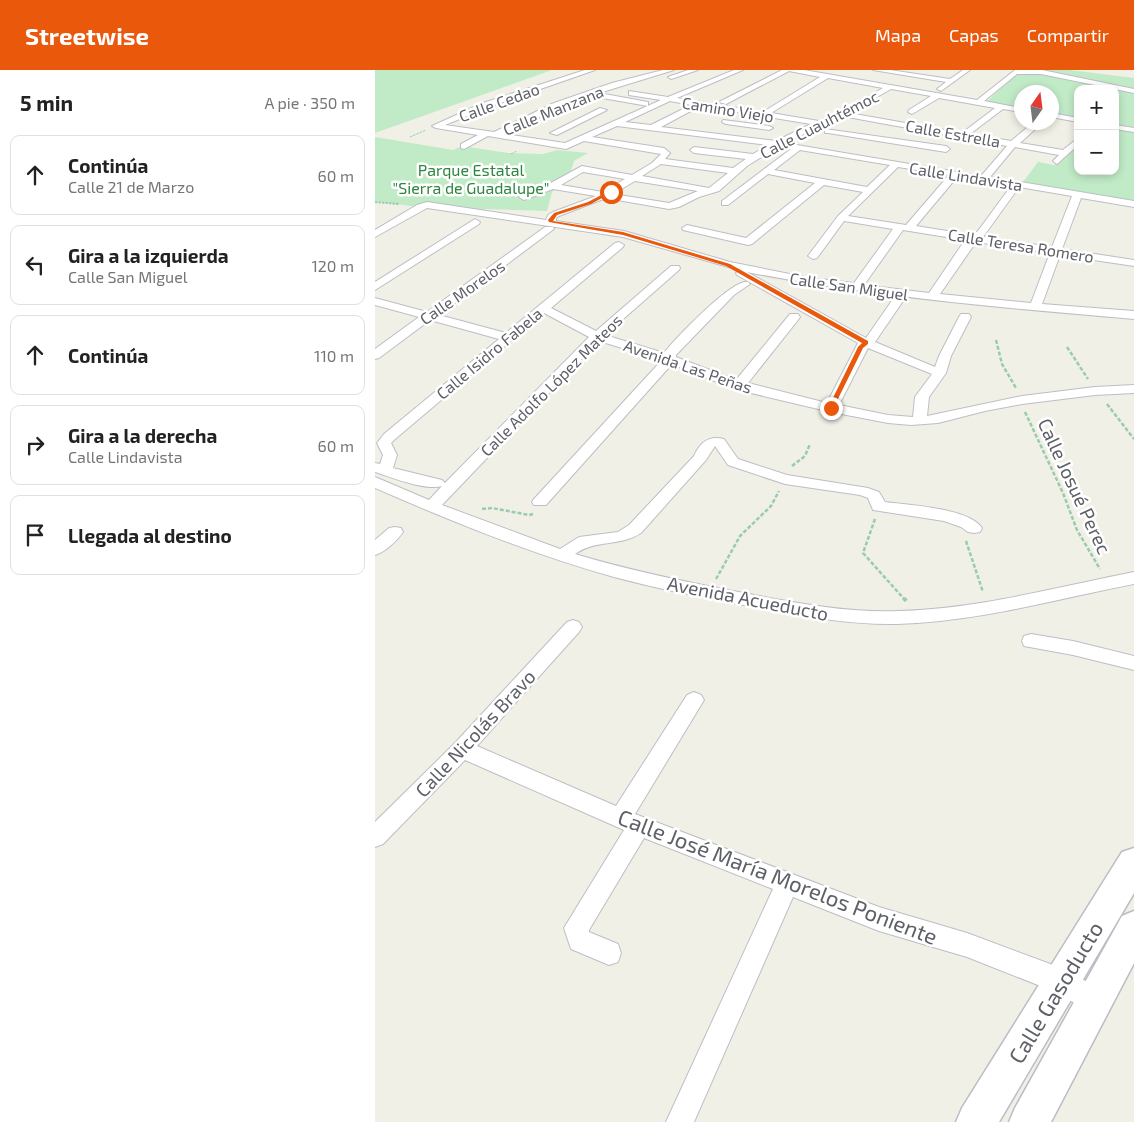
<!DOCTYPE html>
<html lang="es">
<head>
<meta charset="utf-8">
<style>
	body { margin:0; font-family:"Exo 2",sans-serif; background:#f2f2f2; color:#222 }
	.controls { position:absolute; right:15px; top:15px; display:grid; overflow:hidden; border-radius:10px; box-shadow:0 2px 8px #0003 }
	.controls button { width:45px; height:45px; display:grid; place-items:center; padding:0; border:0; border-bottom:1px solid #e0e0e0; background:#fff; color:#222; font:25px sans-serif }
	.compass { position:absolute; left:639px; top:15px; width:45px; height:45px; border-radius:50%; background:#fff; box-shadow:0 2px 8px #0003; rotate:14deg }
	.stop { position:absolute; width:15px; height:15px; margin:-11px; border:4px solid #ea580c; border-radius:50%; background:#fff }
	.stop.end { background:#ea580c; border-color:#fff; box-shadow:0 1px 5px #0008 }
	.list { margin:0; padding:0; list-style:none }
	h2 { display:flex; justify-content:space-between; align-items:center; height:65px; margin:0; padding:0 20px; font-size:21px }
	h2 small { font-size:16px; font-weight:400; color:#767676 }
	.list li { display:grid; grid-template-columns:32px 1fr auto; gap:15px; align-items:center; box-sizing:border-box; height:80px; margin:0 10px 10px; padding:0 10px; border:1px solid #e0e0e0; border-radius:10px }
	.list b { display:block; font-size:19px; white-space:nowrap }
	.list p { margin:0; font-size:16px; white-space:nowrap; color:#767676 }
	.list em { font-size:16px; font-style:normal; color:#767676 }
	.icon { flex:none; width:28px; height:28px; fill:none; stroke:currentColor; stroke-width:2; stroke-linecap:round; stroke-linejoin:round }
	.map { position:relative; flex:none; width:759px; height:1052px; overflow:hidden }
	header { display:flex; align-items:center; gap:30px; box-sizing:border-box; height:70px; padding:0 25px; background:#ea580c; color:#fff }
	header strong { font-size:24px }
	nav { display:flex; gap:28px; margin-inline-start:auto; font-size:18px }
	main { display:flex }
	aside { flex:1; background:#fff }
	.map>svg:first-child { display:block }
	.green { fill:#c1eac7 }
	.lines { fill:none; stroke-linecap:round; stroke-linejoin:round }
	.street-casing { stroke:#bdbec5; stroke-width:2 }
	.secondary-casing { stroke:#bbbdc4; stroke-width:3 }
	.path-far3 { stroke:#99ccaf; stroke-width:1; stroke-dasharray:2.5 1; stroke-linecap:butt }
	.path-far2 { stroke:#99ccaf; stroke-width:2; stroke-dasharray:2.5 1; stroke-linecap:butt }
	.path-far1 { stroke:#99ccaf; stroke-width:2.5; stroke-dasharray:4 2; stroke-linecap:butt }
	.path { stroke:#99ccaf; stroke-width:4; stroke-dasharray:5.5 3; stroke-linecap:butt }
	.street { fill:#fff; fill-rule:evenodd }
	.secondary { fill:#fff; fill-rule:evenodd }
	.route { fill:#ea580c }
	.labels { text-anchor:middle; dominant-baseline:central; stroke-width:5; stroke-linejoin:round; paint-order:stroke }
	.far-street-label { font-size:16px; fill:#5d6067; stroke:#fff }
	.far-park-label { font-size:16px; fill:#2e8540; stroke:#fff }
	.street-label { font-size:19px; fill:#5d6067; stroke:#fff }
	.near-street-label { font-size:22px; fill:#5d6067; stroke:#fff }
</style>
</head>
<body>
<header>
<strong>Streetwise</strong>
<nav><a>Mapa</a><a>Capas</a><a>Compartir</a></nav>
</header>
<main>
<aside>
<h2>5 min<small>A pie · 350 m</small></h2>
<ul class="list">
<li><svg class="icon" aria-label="ahead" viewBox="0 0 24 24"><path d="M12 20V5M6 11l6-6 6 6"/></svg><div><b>Continúa</b><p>Calle 21 de Marzo</p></div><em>60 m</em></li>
<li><svg class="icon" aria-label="left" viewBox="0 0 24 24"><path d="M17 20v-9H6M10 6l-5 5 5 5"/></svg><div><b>Gira a la izquierda</b><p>Calle San Miguel</p></div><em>120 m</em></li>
<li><svg class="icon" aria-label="ahead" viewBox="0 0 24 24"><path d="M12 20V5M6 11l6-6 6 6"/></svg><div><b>Continúa</b></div><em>110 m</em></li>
<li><svg class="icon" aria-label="right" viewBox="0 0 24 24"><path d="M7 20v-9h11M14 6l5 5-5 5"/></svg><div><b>Gira a la derecha</b><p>Calle Lindavista</p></div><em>60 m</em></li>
<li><svg class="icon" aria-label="arrive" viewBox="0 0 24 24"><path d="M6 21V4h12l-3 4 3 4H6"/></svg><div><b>Llegada al destino</b></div></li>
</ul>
</aside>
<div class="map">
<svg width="759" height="1052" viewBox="0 0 759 1052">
	<rect width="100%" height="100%" fill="#f1f0e6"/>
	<g class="green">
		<polygon points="0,0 177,0 0,63"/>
		<polygon points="646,0 695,0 759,8 759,131 648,112 663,92 679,95 703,74 703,101 740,101 740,19 703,19 703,49 677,45 676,22 646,22 646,40 610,33"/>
		<polygon points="0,67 78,80 87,76 133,83 168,84 182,80 213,83 199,91 195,104 177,122 172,141 110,139 106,141 43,137 0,131"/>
	</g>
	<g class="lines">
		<g class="street-casing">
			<g id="street">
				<path d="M210,0h10l-106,37 -44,18 49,7 60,-29 58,-20 51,-13h11l-75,23 49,9v4l-57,-10 -31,11 -56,27 61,9 96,-43 -32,-5v-4l39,6 66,-27h9l-66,28 86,14 57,-35 -31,-6 -63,33 -7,-2 63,-32h22l173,30 38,-30h27l92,19v4l-93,-19h-24l-33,27 37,7v4l-18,-3 -33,25 41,7 23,-19h9l-23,21 43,7 15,-12v7l-21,19 -4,-3 6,-6 -44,-8 -25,30 144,24v6l-53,-9 -19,51 72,11v6l-74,-11 -18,49 92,7v8c-130,-11 -259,-22 -387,-47l119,66 27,-39h8l2,2 -28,41 60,25 4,-11 20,-39 2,-3h8l2,3 -20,39 -5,17 -17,24 -2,19 95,-20 73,-9 39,-2v8l-39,2 -73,9 -37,7 -47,12 -27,2 -23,-2 -57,-11 -97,-23 -62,-25 -126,141h-12l-2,-3 2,-3 128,-139 -63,-19 -157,164 118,44 19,-12 39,-5 11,-7 65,-69c6,-14 15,-21 30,-17l14,20 49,16 81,13 11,4 6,10c23,3 84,6 97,26l-2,4 -6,1 -6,-1 -7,-5 -17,-6 -71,-11 -5,-12 -8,-3 -75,-11 -57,-19 -13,-19 -9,14 -65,73c-21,14 -45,6 -66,21 57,17 115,29 174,40 49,9 99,19 150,17 79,-2 158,-24 235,-39v12c-78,15 -157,38 -237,40 -50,1 -99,-9 -148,-18 -45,-8 -90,-17 -135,-29 -82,-23 -161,-55 -239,-89v-11l54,23 13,-14c-17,5 -51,-9 -67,-14v-9l5,1 3,-9 -6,-12 7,-9 115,-95 -69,-19 -51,38 -4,1v-10l44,-32 -44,-12v-7l52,14 118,-85h8l1,2 -115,86 67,18 109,-90 4,-1 5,3 -1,2 -72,61 45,23 75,-65h8l1,2 -1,2 -74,65 59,18c11,-14 69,-75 84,-71l2,2 -16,11 -58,60v2l60,23 54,-66h8l2,3 -2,3 -50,63 79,20 31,-60 -121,-68 -1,-2 3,-3 -116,-33 -196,-29 -52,29v-7l42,-25 10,-3 119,18 2,-5 5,-3 43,-16 -43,-7 -29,11 -5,-3 2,-2 28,-11 33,-18 50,9 20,-12 9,-9 -77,-13 -18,8 -78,-13 -24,13 -3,-1v-4l17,-9 -42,-7 -4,-2 51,-23zM453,8l55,10 -31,18 -33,15 -48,-8zM516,19l40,7 -22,14 -1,2 4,2 27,-16 56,10 -33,25 -113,-20zM295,31l21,4 -40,20 -26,-3zM325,36l111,18 -35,17 -115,-14zM467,46l115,21v3l8,-2 42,8 -26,30 -196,-33zM242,56l151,19 -15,9 -59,-7 -4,3 4,3 52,6 -13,9 -68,-9 5,-6 -6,-5 -72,-11zM403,77l13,2 -69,52v4h6l40,-31 47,9 -69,55 -59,-13 -5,3 1,2 65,15 4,-1 72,-59 39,7 -25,24 -30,40 5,3 4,-1 27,-37 49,8 -39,54 -44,-5 -80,-16 -106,-31 -68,-10v-3l3,-2 47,-18 63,11 10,-2 20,-10 20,-6 28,-25zM425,80l90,15 -23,22 -93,-17zM286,94l67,9 -19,15 -67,-12zM523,97l51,8 -43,50 -58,-9zM208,102l42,7 -22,13 -42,-7zM582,107l54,9 -33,45 -6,4 -56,-9zM260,111l63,10 -29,12 -56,-9zM644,117l53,9 -20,51 -69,-10zM528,160l62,10 -36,53 -65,-8zM601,172l74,11 -19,50 -91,-9zM169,243l45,24 -147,149 3,-3 -3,-3 -49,-12 4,-13 -6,-12 3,-3zM493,278l64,26 -17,23 -2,20 -25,-2 -49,-10z"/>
				<polygon points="313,0 323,0 296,9 293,7"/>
				<polygon points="498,0 515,0 575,9 588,0 595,0 566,21 562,19 571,12"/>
				<polygon points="225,38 232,40 182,65 175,63"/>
				<polygon points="676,43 703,48 703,52 676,47"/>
				<polygon points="348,50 394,56 398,58 394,60 351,54 347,52"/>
				<polygon points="740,55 759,58 759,62 740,59"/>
				<polygon points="450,59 571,76 575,79 571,82 453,63 450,63"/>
				<polygon points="100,149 105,152 104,154 0,220 0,212"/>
				<path d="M20,457l6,1 2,4c-6,9 -18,20 -28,23v-15l14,-12z"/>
				<polygon points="198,550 204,552 207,557 204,562 102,676 241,736 312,625 319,622 326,625 329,630 326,635 260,744 504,837 592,863 686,898 716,914 727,924 731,933 727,942 718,946 709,942 698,932 678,921 592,887 504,861 418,827 319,1052 291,1052 398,819 269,768 214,860 214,862 243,874 246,883 243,892 234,895 196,879 189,858 249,760 90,690 8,774 0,777 0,752 80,673 192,552"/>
				<polygon points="656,564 698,571 759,586 759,600 698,585 649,576 647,571 649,566"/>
			</g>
		</g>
		<g class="secondary-casing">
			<g id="secondary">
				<polygon points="759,778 759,823 624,1052 581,1052 587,1038 747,782"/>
				<polygon points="759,841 759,893 676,1052 634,1052 640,1038 747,846"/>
			</g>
		</g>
		<g class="path-far3">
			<polyline points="35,67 51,60"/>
			<polyline points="136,84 142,81"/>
		</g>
		<polyline class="path-far2" points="0,132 24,134"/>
		<g class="path-far1">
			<polyline points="621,270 627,294 641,318"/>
			<polyline points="692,277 713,309"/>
			<polyline points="732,334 759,369"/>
			<polyline points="650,342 688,423 702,460 725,499"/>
			<polyline points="417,396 430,386 435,374"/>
			<polyline points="107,439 117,438 154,445 158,444"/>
			<polyline points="500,449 488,483 530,530"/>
			<polyline points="591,471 608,522"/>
			<polyline points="341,509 365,466 396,436 404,421"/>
		</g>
		<polyline class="path" points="529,528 531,531"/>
		<use href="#street" class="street"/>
		<use href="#secondary" class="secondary"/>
	</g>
	<polygon class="route" points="234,121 238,122 216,134 182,145 178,151 248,162 355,194 493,271 493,274 488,278 458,339 453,338 483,277 487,273 351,196 248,165 174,152 173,150 179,143 213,132"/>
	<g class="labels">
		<g class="far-street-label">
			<text transform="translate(124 32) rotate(-20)">Calle Cedao</text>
			<text transform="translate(353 39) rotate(9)">Camino Viejo</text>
			<text transform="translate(178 40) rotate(-22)">Calle Manzana</text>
			<text transform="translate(444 54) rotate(-27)">Calle Cuauhtémoc</text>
			<text transform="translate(578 63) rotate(10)">Calle Estrella</text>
			<text transform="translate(591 106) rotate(9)">Calle Lindavista</text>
			<text transform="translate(646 175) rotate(9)">Calle Teresa Romero</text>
			<text transform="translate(474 216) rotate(8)">Calle San Miguel</text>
			<text transform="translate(87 222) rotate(-35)">Calle Morelos</text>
			<text transform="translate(114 283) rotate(-40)">Calle Isidro Fabela</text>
			<text transform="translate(313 296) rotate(19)">Avenida Las Peñas</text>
			<text transform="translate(176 315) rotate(-45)">Calle Adolfo López Mateos</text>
		</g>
		<g class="far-park-label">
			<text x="96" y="99">Parque Estatal<tspan x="96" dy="18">"Sierra de Guadalupe"</tspan></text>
		</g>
		<g class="street-label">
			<text transform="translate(700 416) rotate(65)">Calle Josué Perec</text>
			<text transform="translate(373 528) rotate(11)">Avenida Acueducto</text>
			<text transform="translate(100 663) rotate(-47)">Calle Nicolás Bravo</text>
		</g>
		<g class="near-street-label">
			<text transform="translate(403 806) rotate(21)">Calle José María Morelos Poniente</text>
			<text transform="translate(680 922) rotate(-59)">Calle Gasoducto</text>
		</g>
	</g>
</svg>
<div class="controls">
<button>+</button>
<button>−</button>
</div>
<svg class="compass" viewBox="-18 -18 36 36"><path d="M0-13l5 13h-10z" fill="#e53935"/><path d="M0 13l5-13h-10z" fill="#767676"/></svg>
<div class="stop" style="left:236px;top:122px"></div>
<div class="stop end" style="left:456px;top:338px"></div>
</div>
</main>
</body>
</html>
